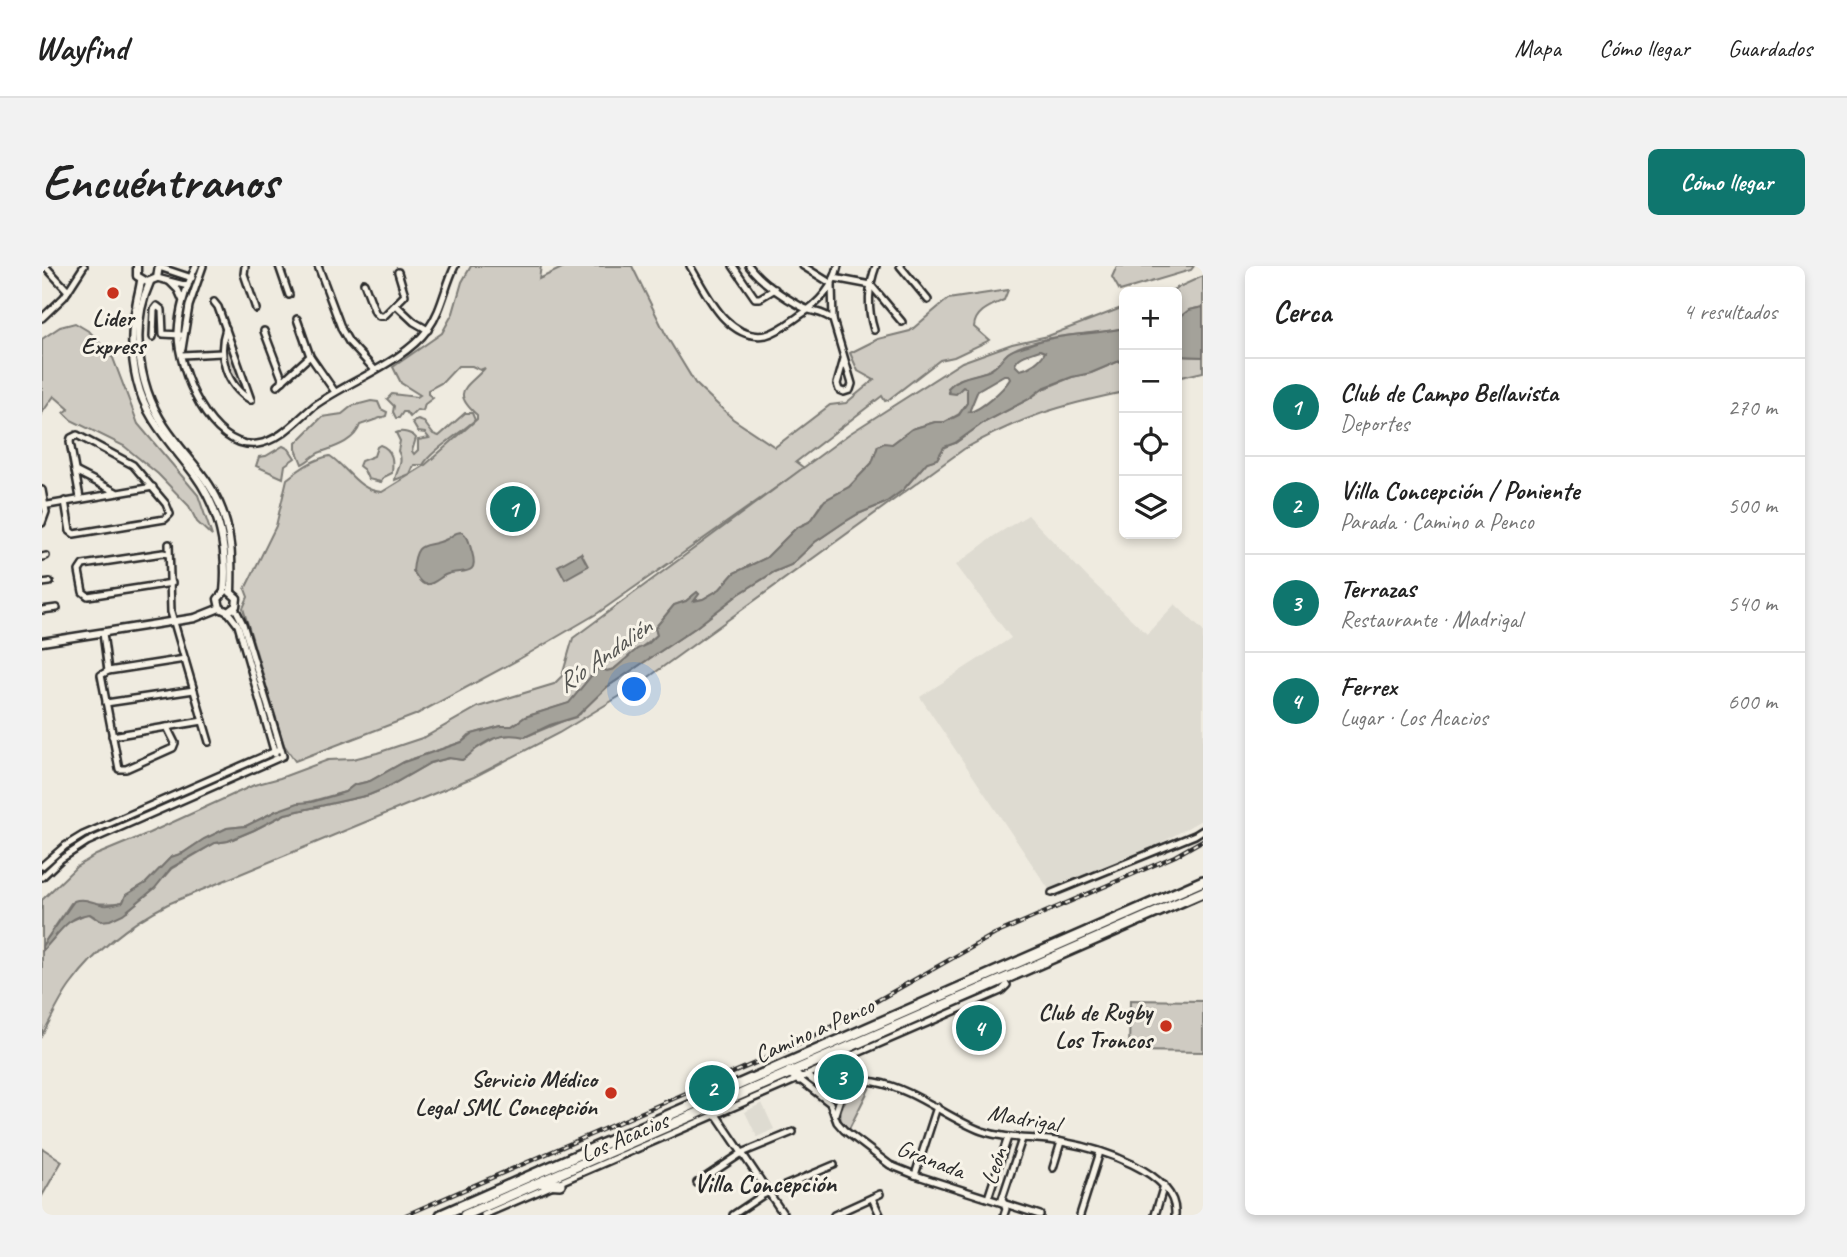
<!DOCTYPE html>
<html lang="es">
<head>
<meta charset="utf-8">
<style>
	body { margin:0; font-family:Caveat,sans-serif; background:#f2f2f2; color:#222 }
	.controls { position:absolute; right:21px; top:21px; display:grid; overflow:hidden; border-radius:10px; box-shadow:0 4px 10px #0003 }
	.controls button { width:63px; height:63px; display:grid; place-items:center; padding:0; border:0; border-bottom:2px solid #e0e0e0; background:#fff; color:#222; font:35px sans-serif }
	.you { position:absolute; left:593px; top:424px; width:24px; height:24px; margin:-18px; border:5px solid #fff; border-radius:50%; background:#1a73e8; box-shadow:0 0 0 10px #1a73e833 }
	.badge { display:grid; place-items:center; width:46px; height:46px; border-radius:50%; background:#0f766e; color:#fff; font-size:23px; font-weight:700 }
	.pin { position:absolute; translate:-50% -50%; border:4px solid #fff; box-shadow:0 2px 7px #0006 }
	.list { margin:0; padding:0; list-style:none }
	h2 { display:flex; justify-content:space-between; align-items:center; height:91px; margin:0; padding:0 28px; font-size:30px }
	h2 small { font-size:23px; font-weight:400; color:#767676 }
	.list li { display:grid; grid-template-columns:46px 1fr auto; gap:21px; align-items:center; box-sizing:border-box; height:98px; padding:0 28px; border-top:2px solid #e0e0e0 }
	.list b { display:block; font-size:26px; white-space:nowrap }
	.list p { margin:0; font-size:23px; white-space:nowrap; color:#767676 }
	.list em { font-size:23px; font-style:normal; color:#767676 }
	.icon { flex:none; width:38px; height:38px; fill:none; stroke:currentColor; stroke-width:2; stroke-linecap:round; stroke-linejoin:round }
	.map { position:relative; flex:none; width:1161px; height:949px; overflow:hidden; border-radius:10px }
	header { display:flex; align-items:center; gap:42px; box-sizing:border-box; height:98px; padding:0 35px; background:#fff; border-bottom:2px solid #e0e0e0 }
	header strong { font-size:33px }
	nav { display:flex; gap:38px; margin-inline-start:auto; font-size:24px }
	.intro { display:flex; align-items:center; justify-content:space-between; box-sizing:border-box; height:168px; padding:0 42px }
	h1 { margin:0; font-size:49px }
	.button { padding:18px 32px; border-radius:10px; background:#0f766e; color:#fff; font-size:24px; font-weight:700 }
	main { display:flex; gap:42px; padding:0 42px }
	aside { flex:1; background:#fff; border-radius:10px; box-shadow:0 4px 10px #0003 }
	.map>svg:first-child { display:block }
	.built { fill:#dedbd1 }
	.green { fill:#cfcbc2; stroke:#7d7b76; stroke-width:2 }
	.water { fill:#a4a29a; stroke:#74726e; stroke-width:2; fill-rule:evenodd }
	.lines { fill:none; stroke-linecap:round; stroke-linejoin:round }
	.minor-casing { stroke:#2b2b2b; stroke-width:10 }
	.tertiary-casing { stroke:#2b2b2b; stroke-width:11 }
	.trunk-casing { stroke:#2b2b2b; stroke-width:14 }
	.minor { stroke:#f7f3e8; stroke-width:5 }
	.tertiary { stroke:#f7f3e8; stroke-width:6 }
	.trunk { stroke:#f7f3e8; stroke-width:9 }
	.rail-casing { stroke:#2b2b2b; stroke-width:4.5 }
	.rail { stroke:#f7f3e8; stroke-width:2; stroke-dasharray:5; stroke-linecap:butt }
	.poi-dot { fill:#c8321e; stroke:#f7f3e8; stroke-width:2.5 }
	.labels { text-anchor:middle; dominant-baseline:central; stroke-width:6; stroke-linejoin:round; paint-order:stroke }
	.poi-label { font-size:24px; font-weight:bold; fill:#2b2b2b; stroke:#f7f3e8; text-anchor:end }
	.street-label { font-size:24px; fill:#2b2b2b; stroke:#f7f3e8 }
	.water-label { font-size:26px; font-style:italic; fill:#555552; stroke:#f7f3e8 }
	.neighbourhood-label { font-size:26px; font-weight:bold; fill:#2b2b2b; stroke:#f7f3e8 }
</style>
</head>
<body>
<header>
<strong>Wayfind</strong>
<nav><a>Mapa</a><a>Cómo llegar</a><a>Guardados</a></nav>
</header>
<div class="intro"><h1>Encuéntranos</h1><a class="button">Cómo llegar</a></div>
<main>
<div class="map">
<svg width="1161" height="949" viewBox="0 0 1161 949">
	<rect width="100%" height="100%" fill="#efebe0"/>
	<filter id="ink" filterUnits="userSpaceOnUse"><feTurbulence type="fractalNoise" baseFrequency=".0143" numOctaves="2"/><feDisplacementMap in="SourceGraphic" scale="14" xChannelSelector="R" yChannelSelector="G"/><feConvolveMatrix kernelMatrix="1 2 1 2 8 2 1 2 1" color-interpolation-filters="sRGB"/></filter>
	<g filter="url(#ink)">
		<g class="built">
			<polygon points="986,249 1045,311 1105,368 1133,338 1161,365 1161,553 1112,581 1008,625 878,431 969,372 914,299 952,270"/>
			<polygon points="720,837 732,863 715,871 703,846"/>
		</g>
		<g class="green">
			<path d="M429,0h70l-2,13 27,-13h66l35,71 28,46 38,36 42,28 55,-42 16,-2 28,-23 -16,-9 -8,-18 28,-14 32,-8 38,-32 60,-9 -4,10c-13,6 -29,11 -30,27l15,13 -3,2 -32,15 -14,3 -52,40 -3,1 -3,-5 -86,66 8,6 -206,145 -82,48 -101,54 -120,46 -11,-16 -41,-137 5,-11 -3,-8 31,-63 11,-47c13,-10 26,-20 43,-23 17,11 28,35 52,36l42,-26 53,-47v-4c-27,-24 -10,-27 8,-47l-5,2 -8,-4h-14l-15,16 -15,8v4l5,4 -8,6 -2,7 -6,-1 -7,7 -4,-5h-3l-4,6h-3l-3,-6 1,-6 -7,-7 5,-5 25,3 3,-2 -19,-12 -8,-16 49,-34 11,-20 9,-31z"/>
			<polygon points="1075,0 1152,0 1149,4 1078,25 1070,11"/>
			<polygon points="1161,10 1161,41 1147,44 1138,55 1135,64 1135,26 1126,26"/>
			<path d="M1082,41v21c-26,7 -55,5 -81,12 -10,2 -23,6 -32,11 -8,5 -11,14 -20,19 -12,5 -25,6 -37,12l-2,2 15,4v15l-8,11 -14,8h-10l-23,7 -20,15 -14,2 -6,17 -23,24 -27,16 -13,19 -13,6 -30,30 -32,15 -14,16 -17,10 -10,2 6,-7 -2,-2 -11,9 -12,4 -19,23 2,7 -43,34 -7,2 -7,-3 -5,3 -25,32 -45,14 -13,9h-11l-32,9 -7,7 -58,20 -34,19 -16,4 -9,7 -69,19 -30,15 -19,2 -23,11 -21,14 -12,4 -25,26 -20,12 -3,7c-17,3 -34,1 -52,1l-29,43v-46l34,-33 20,-12 53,-22 105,-48 26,-7 48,-18 25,-1 24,-6 48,-16 53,-30 76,-23 8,-8 11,-38 276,-204 113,-72 50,-18 36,-8z"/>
			<polygon points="33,57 48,66 71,92 96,158 156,229 170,270 155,256 147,240 116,208 82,180 29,154 22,147 27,143 12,130 0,147 0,73 18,61"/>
			<path d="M183,73l2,1 18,53c-19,-13 -20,-33 -20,-54z"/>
			<polygon points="1135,90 1161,91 1161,106 1135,112"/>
			<path d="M1082,93v33c-63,13 -103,25 -160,57l-329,238 -76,46 -85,44 -306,127c-37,19 -71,45 -96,79 -12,15 -20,35 -30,52v-84l24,-28 22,-10 7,5 32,-7 25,-21 19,-21 44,-26 13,-2 26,-11 31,-16 84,-19 17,-7 44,-25 19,-5 13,2 14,-11 21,-12 19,-3 9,3 55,-23 8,-12 19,-15 88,-59 44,-34 35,-22 17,-7 24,-23 28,-19 15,-9 27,-11 18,-13 24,-28 10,-3 7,-12 11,-4 28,-20 46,-24 14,-10 29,-12 19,-4z"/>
			<path d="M329,135l7,1 3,7 6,3 -1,4 -26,9c-5,16 -25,22 -39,27 -7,2 -12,9 -19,12l-6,-15v-6l26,-26 20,-3 10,-8z"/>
			<path d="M423,147h7l3,7c-14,13 -44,31 -52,45h-9l-4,9 -15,6c1,-10 10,-18 3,-29l2,-10 -4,-8c6,-3 16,0 20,5l-4,13 2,3 4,-4v-10l11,-2 -4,-5 -7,-1 -6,-10 6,-2 6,2 9,12 6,2z"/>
			<path d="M338,179c14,5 13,17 12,28l-8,4 -3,5 -13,-3 -4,-9 -5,-4 2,-5 13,-5 3,-9z"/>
			<polygon points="241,180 247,183 253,192 243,199 241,212 214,200 217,191 224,190"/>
			<polygon points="1088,734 1161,735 1161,786 1087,785"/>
			<path d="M824,821h4l-21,42 -8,-7c-4,-18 10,-30 25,-35z"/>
			<polygon points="0,882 20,895 0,930"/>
		</g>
		<g class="water">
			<path d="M1161,41v50l-26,-1c0,-17 2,-24 4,-40l8,-6z"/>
			<path d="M1082,62v31l-33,14 -19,4 -29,11 -14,11 -46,24 -28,20 -11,4 -7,12 -10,3 -24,28 -18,13 -27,11 -15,9 -28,19 -24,23 -17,7 -35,22 -44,34 -88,59 -31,30 -26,8 -25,12c-18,-4 -33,-1 -49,12 -5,4 -8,8 -14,11l-13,-2 -19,5 -44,25 -17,7 -84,19 -31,16 -26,11 -13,2 -44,25 -16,20 -32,26 -13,6 -9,1 -11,-7c-24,2 -32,22 -48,37v-5l32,-45c10,-4 20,2 30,4 7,1 12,-2 19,-3l3,-7 20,-12 25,-26 12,-4 21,-14 23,-11 19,-2 30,-15 22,-8 14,-1 33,-10 9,-7 16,-4 34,-19 58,-20 10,-8 29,-8h11l13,-9 44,-14 26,-32 5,-3 7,3 7,-2 23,-20 11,-5 9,-9 -2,-7 19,-23 12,-4 11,-9 2,2 -5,7 9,-2 17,-10 14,-16 32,-15 30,-30 13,-6 16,-22 24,-13 23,-24 6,-17 6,-3 8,1 20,-15 23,-7h10l14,-7 8,-12v-14l-4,-2 -7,7 -7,-1 -1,-5c11,-12 26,-12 40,-17 10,-4 12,-11 20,-18 5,-4 14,-6 20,-8 31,-12 65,-10 96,-17zM998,84l5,2c-5,9 -15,16 -25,18l-5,-5c3,-10 15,-11 25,-15zM962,109h4l2,4c-6,10 -30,32 -41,33l9,-22z"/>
			<path d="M420,266c8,6 7,12 10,20 8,27 -12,16 -27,23 -6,3 -13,11 -21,9 -5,-2 -8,-9 -11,-13 3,-35 13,-21 34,-32 7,-4 7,-7 15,-7z"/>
			<polygon points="539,287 546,300 523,313 516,300"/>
		</g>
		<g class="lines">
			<g class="minor-casing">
				<g id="minor">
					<polyline points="3,0 26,25"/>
					<path d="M154,0c-10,21 -17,43 -18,66 -1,37 33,118 79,112 23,-3 40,-24 57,-38 34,-25 89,-43 114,-77 14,-19 17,-43 27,-63"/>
					<polyline points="203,0 202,8 214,43"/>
					<polyline points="237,0 247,29"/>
					<polyline points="276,0 300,64 307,76 332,103"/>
					<path d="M648,0c16,26 37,76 76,69 12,-3 23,-12 33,-19 19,-12 34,-27 39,-50"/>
					<polyline points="691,0 713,32 718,32 733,23"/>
					<path d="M707,0c12,16 35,31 53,41 11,6 21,4 31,13"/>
					<polyline points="761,0 790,18"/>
					<polyline points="858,0 886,34"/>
					<polyline points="117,1 150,12"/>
					<polyline points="115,12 146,20"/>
					<polyline points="792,12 829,19 860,56"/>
					<polyline points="128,16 136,24 140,33"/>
					<polyline points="322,17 333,46 337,50 342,50 363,29 356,6"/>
					<polyline points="790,19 791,54 810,118 808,124 802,126 797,124 795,118 802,93"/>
					<polyline points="172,36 176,41 209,134"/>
					<polyline points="354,39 372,56 386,64"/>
					<polyline points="0,52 22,31 42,0"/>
					<polyline points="255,53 268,90 293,126"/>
					<path d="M184,62c-9,27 0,58 25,72"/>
					<path d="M832,64c-7,-22 -6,-43 2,-64"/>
					<polyline points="222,65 241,115"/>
					<polyline points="111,71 112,44 115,40 120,44 121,68 139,69"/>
					<polyline points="140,83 147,40 161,0"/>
					<polyline points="140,89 180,87"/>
					<polyline points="235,120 268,90"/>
					<polyline points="33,205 74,226"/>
					<polyline points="0,224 4,246 0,257"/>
					<polyline points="23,235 28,265 32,268 123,253 128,248 124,238 91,199 35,169 29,172 28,176 38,232"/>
					<polyline points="0,240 111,221"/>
					<polyline points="127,278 129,346 167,476"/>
					<polyline points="126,288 121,287 41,299 37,305 41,326 46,330 130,317"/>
					<polyline points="0,291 4,290"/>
					<polyline points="0,317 8,316"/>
					<polyline points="0,344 15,342"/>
					<polyline points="186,346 196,359 233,488"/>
					<polyline points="61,367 66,405"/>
					<polyline points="64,437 152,424"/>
					<polyline points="125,461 133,477 131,482 84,503 77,503 59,409 66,405 143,393"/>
					<polyline points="70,470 161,455"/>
					<polyline points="0,600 23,580 41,569 238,483"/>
					<polyline points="0,611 19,593 45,576 241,490 201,358 193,342"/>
					<polyline points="1010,627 1153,569 1161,564"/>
					<path d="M765,810c41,34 36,0 68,6 40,7 70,35 107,49 26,9 53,6 80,11 34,6 116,29 113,73"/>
					<polyline points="757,813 788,837 795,856 802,864 848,899 873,909 998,949"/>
					<polyline points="673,847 742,949"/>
					<polyline points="793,848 798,833 805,823"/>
					<polyline points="1011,902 1019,876"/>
					<polyline points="873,909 895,841"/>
					<polyline points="655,917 700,887 751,866"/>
					<polyline points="830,932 838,949"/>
					<polyline points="946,932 966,871"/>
					<polyline points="442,949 959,725 965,719"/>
					<polyline points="691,949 721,929 792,899"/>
					<polyline points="792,949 838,928"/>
					<polyline points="962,949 964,943 960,933 980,873"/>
					<polyline points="1038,949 1058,886"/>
					<polyline points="1113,949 1122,919"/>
				</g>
			</g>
			<g class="tertiary-casing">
				<g id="tertiary">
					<polyline points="95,0 95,10 105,16 115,12 117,0"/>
					<path d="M99,15c-1,8 -4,17 -5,26 -5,24 -5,49 1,74 9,39 35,63 58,94 25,34 33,76 29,117"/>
					<path d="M108,16c-22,48 -11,111 20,152 17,24 37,42 49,69 13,29 13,58 12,89"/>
					<polyline points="178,342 186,346 194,340 195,332 188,326"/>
					<polyline points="178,342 176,333 182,326"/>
					<polyline points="0,376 153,352 178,342"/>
				</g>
			</g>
			<g class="trunk-casing">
				<g id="trunk">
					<polyline points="748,806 757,813"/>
					<polyline points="501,917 518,918"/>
					<polyline points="399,949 1161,615"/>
					<polyline points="423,949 1161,626"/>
				</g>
			</g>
			<use href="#minor" class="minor"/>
			<use href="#tertiary" class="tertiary"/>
			<use href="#trunk" class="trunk"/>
			<g class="rail-casing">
				<polyline id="rail" points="364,949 764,775 953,668 1133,590 1161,574"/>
			</g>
			<use href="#rail" class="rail"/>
		</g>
	</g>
	<g class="poi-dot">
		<circle cx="71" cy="27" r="7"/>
		<circle cx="1124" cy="760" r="7"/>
		<circle cx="569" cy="827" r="7"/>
	</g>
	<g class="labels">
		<g class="poi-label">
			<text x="71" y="52" text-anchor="middle">Lider<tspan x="71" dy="28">Express</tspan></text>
			<text x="1110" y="746">Club de Rugby<tspan x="1110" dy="28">Los Troncos</tspan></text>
			<text x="555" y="813">Servicio Médico<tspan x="555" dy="28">Legal SML Concepción</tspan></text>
		</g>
		<g class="street-label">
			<text transform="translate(772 764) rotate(-24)">Camino a Penco</text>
			<text transform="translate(982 852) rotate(10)">Madrigal</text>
			<text transform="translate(582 871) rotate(-23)">Los Acacios</text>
			<text transform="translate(889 893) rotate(21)">Granada</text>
			<text transform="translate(952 900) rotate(-72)">León</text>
		</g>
		<g class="water-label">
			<text transform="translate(562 389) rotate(-35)">Río Andalién</text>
		</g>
		<g class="neighbourhood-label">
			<text x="723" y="917">Villa Concepción</text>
		</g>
	</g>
</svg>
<div class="controls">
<button>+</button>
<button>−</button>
<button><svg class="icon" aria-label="locate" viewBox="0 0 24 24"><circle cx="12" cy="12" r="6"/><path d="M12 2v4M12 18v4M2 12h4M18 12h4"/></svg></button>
<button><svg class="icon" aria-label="layers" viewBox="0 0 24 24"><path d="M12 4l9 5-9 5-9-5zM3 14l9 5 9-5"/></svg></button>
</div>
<div class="you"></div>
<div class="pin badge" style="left:471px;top:243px">1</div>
<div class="pin badge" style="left:670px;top:822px">2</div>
<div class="pin badge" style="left:799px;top:811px">3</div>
<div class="pin badge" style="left:937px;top:762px">4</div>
</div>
<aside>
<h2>Cerca<small>4 resultados</small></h2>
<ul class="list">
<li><span class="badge">1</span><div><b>Club de Campo Bellavista</b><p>Deportes</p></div><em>270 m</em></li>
<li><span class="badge">2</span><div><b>Villa Concepción / Poniente</b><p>Parada · Camino a Penco</p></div><em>500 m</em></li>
<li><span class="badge">3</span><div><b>Terrazas</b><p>Restaurante · Madrigal</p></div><em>540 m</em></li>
<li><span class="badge">4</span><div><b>Ferrex</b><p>Lugar · Los Acacios</p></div><em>600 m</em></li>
</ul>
</aside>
</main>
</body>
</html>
